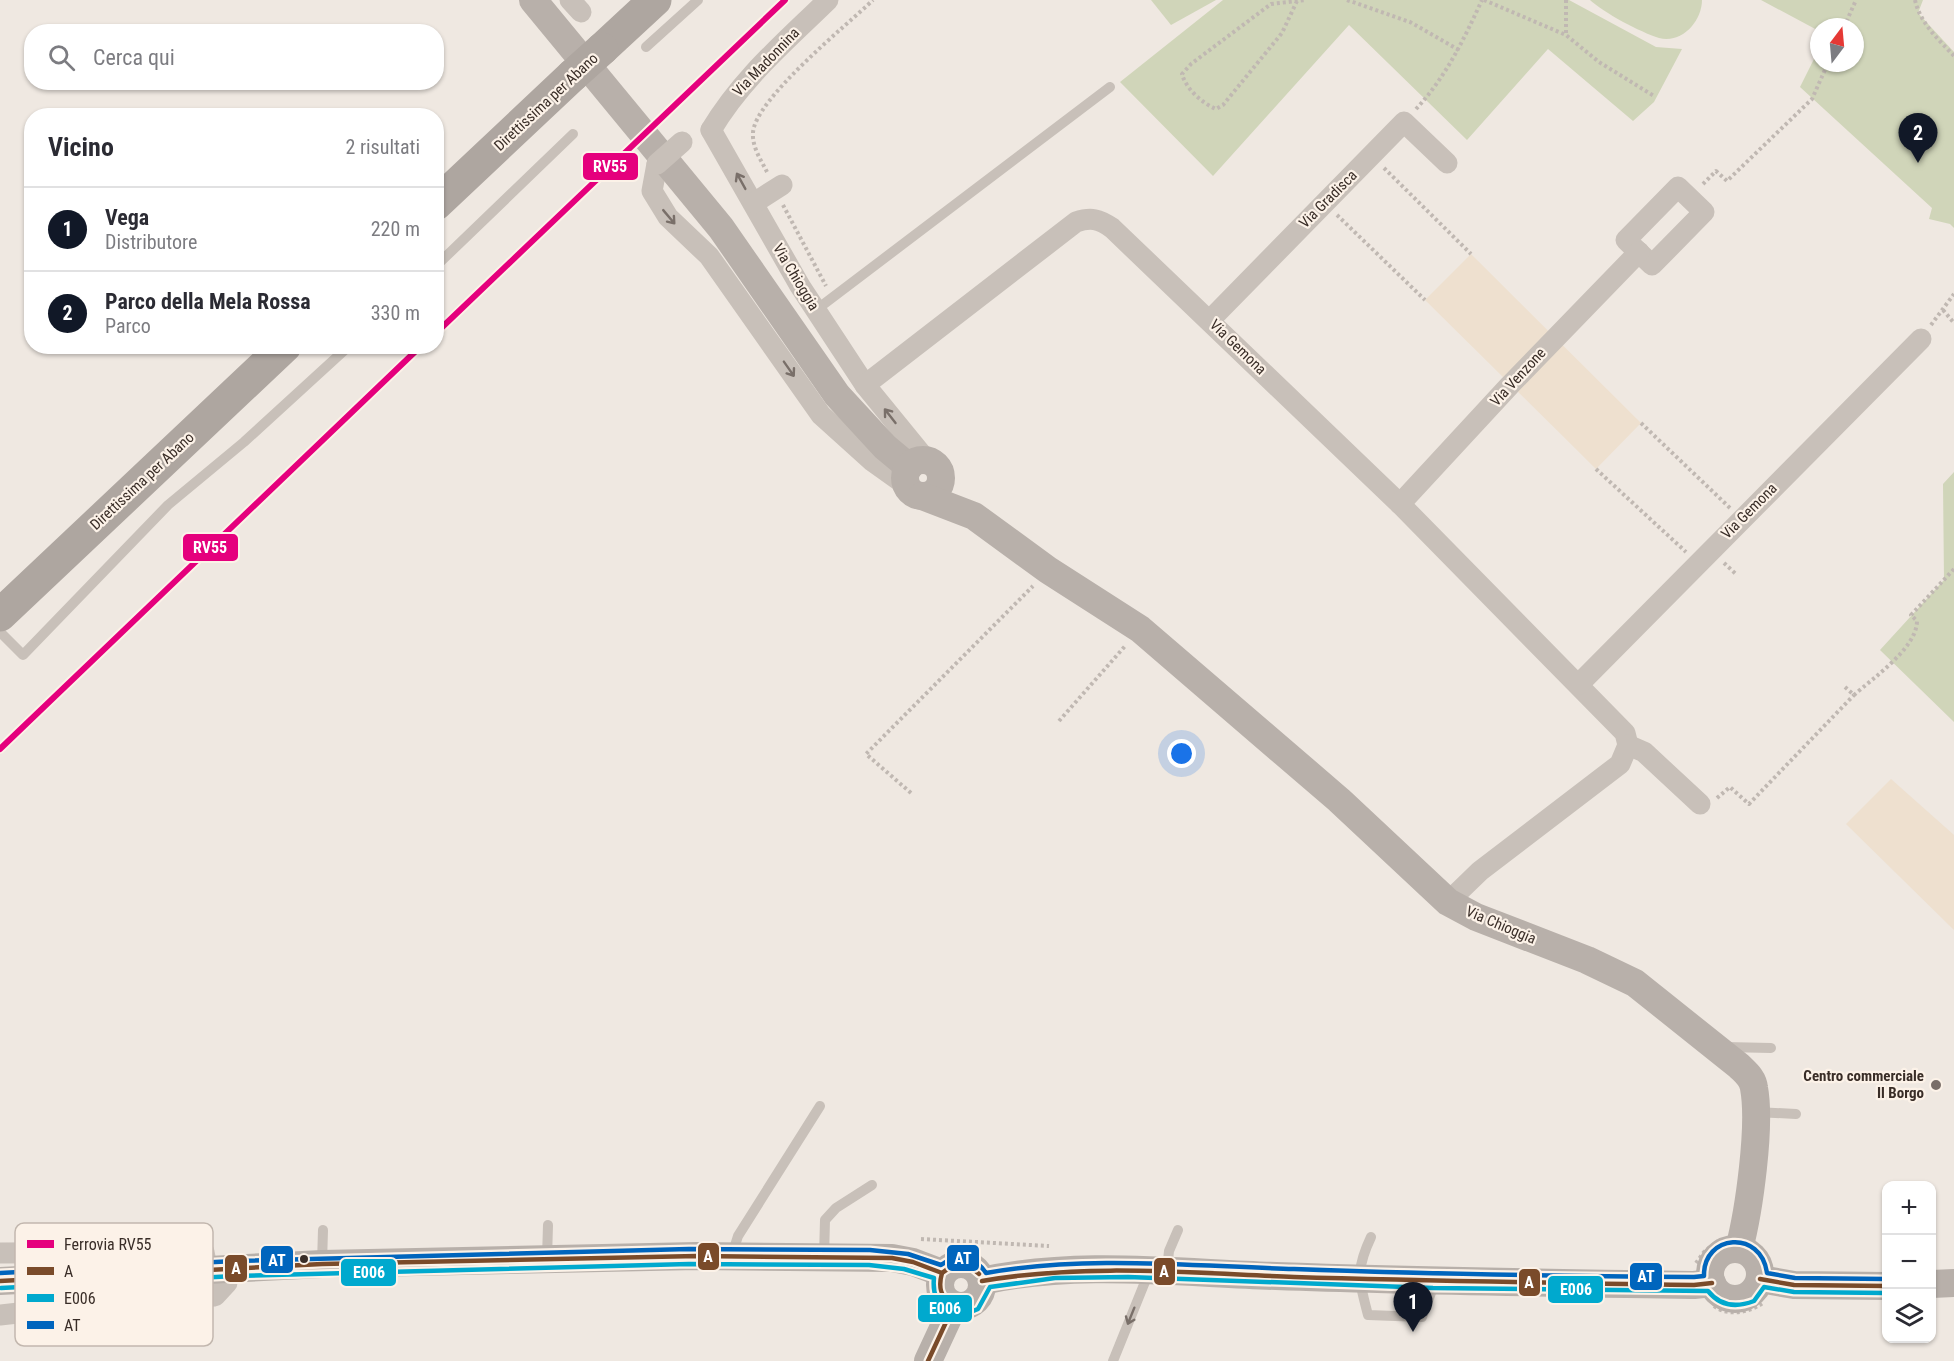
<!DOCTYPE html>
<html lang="it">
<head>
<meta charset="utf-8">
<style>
	body { margin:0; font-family:"Roboto Condensed",sans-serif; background:#f2f2f3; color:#2b2b33 }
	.controls { position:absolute; right:18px; bottom:18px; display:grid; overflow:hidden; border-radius:12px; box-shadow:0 2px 4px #0004 }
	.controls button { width:54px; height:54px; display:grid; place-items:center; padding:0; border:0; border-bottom:2px solid #e1e1e2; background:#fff; color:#2b2b33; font:30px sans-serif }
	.compass { position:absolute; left:1810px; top:18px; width:54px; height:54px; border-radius:50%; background:#fff; box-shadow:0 2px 4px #0004; rotate:16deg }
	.you { position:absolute; left:1182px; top:754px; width:21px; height:21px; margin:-15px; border:4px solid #fff; border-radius:50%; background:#1a73e8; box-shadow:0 0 0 9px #1a73e833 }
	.badge { display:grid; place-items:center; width:39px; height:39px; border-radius:50%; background:#111827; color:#fff; font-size:20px; font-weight:700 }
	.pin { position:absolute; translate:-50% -50px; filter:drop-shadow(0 2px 3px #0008) }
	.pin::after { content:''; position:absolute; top:32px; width:21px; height:18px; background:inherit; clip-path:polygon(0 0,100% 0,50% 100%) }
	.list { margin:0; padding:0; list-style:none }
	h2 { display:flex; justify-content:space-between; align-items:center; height:78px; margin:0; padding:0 24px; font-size:26px }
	h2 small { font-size:20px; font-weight:400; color:#7c7c81 }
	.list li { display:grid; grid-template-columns:39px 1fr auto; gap:18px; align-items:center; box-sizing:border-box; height:84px; padding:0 24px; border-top:2px solid #e1e1e2 }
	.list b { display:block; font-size:22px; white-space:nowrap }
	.list p { margin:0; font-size:20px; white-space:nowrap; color:#7c7c81 }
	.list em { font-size:20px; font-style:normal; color:#7c7c81 }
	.icon { flex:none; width:33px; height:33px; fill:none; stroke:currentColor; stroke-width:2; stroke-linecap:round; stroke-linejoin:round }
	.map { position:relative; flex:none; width:1954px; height:1361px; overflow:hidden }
	.search { position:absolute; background:#fff; box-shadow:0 2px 4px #0004; left:24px; top:24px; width:420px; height:66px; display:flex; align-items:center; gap:15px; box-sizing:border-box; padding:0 21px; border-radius:24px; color:#7c7c81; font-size:22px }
	.panel { position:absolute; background:#fff; box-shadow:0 2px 4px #0004; left:24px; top:108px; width:420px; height:246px; border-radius:24px }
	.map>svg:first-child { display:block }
	.green { fill:#d0d5b9 }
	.plaza { fill:#eee0cf }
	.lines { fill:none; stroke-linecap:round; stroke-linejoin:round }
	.path { stroke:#c0b8b2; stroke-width:4; stroke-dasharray:3 3; stroke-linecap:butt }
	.lane { stroke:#c8c0b9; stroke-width:10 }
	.street { stroke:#c8c0b9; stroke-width:21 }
	.secondary { stroke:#b8b0aa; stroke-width:28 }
	.highway { stroke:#aea6a0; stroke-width:33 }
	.street-bridge { stroke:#c8c0b9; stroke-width:21 }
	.highway-bridge { stroke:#aea6a0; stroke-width:33 }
	.bus-1-casing { stroke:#fcf2e8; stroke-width:9 }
	.bus-2-casing { stroke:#fcf2e8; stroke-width:9 }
	.bus-3-casing { stroke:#fcf2e8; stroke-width:9 }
	.bus-1 { stroke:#7a4b2a; stroke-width:4.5 }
	.bus-2 { stroke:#00a9ce; stroke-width:4.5 }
	.bus-3 { stroke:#0065bd; stroke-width:4.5 }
	.rail-1-casing { stroke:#fcf2e8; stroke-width:10 }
	.rail-1 { stroke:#e5007d; stroke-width:6 }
	.oneway { stroke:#796f69 }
	.poi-dot { fill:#796e68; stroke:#fcf2e8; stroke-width:2 }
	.bus-dot { fill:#392d27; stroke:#fcf2e8; stroke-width:2 }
	.labels { text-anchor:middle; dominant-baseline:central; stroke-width:4.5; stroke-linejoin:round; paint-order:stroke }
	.street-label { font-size:15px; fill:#392d27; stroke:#fcf2e8 }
	.poi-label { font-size:15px; font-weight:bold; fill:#392d27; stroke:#fcf2e8; text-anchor:end }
	.key { fill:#fcf2e8; stroke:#c2b7ae; stroke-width:1.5 }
	.key-label { font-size:16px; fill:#392d27 }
	.line-badge { stroke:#fcf2e8; stroke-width:2 }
	.badge-label { font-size:16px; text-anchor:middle; font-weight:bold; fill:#fff }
</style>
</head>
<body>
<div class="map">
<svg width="1954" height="1361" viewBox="0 0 1954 1361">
	<rect width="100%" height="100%" fill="#efe8e1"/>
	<g class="green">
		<polygon points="1151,0 1216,0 1171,25"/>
		<polygon points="1223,0 1569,0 1656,47 1682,49 1654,102 1633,121 1548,49 1467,140 1349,25 1213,176 1120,82"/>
		<path d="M1590,0h112c0,21 -20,44 -43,38 -19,-6 -55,-25 -69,-38z"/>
		<polygon points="1761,0 1923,0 1918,13 1954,52 1954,228 1950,224 1929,219 1932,208 1800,87 1819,49 1819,63 1855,63 1855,27 1819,27 1819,31"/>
		<polygon points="1954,472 1954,722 1880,650 1944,580 1943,484"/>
	</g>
	<g class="plaza">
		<polygon points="1471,254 1641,423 1596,469 1425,300"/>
		<polygon points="1891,779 1954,835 1954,930 1846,824"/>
	</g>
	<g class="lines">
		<g class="path">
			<polyline points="1347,0 1410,22 1459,50"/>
			<polyline points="1484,0 1566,35 1599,62 1654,96"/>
			<polyline points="1566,0 1566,35"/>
			<path d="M1915,0c5,23 23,39 39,56"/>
			<path d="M1297,1l-15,32 -59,72 -7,4c-14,-6 -30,-20 -34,-35l9,-10 80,-60 34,-4"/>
			<polyline points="1844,27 1856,0"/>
			<path d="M1416,109c30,-32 48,-70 66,-109"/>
			<polyline points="1384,168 1471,254"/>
			<path d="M767,172c-6,-12 -15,-25 -14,-39 1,-33 94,-108 120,-133"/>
			<polyline points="1703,184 1716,171 1727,181 1812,99 1828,63"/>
			<polyline points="783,205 826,286"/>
			<polyline points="1337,215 1425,300"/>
			<polyline points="1943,310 1954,323"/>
			<polyline points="1931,325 1954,294"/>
			<polyline points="1641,423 1730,508"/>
			<polyline points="1596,469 1686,552"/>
			<polyline points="1724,563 1737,575"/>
			<path d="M1845,687l9,8c19,-17 63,-47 63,-74l-6,-6 43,-46"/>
			<polyline points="1059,721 1126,645"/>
			<polyline points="911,793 866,754 1033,586"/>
			<polyline points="1717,798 1730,787 1749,804 1854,695"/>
			<polyline points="921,1239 1049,1246"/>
			<polyline points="1696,1263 1704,1252 1718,1241"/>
			<path d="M1714,1306c14,11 36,6 49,-3"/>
		</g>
		<g class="lane">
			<polyline points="646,47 698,0"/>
			<polyline points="436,266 573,134"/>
			<polyline points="816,310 1110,87"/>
			<polyline points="0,632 23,655 168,505 244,442 349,346"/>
			<polyline points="1725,1047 1771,1048"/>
			<polyline points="1756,1112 1796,1114"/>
			<path d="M1371,1237c-16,34 -12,43 -3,78l54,2 13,-35"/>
			<polyline points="732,1255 738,1236 820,1106"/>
			<polyline points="824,1257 825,1220 836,1208 872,1185"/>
			<polyline points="547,1258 548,1225"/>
			<polyline points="322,1263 323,1230"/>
			<polyline points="1167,1270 1169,1251 1178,1230"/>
			<polyline points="1113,1361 1149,1272"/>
		</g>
		<g class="street">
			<polyline points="570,0 581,12"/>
			<polyline points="711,130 800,286 865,385 927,461"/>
			<path d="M711,130c31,-52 74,-88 117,-130"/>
			<polyline points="657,164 652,191 668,217 709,256 821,415 872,461 907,486"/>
			<polygon points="1678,187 1704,212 1652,265 1626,240"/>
			<polyline points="754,203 782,185"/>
			<polyline points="1210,320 1404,122 1447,163"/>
			<path d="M865,385l211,-163c15,-5 23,-3 36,6l288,276 225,229 3,12 -8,19 -140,107 -32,31"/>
			<polyline points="1400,504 1510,385 1639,252"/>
			<polyline points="1579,684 1921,339"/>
			<polyline points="1628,745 1644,752 1700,804"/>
			<polyline points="0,1253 204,1252 207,1268"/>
			<polyline points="0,1315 142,1299 215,1296 227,1283 226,1268"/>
		</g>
		<g class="secondary">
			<polyline points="533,0 721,228 837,395 885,447 909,467"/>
			<circle cx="923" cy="478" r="18"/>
			<path d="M922,496l52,20 74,54 92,59 199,171 109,102 28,15 111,43 48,23 104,83c7,7 14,12 15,22 7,38 -5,123 -15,161"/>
			<circle cx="1735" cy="1274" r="25"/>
			<circle cx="961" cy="1285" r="21"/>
			<polyline points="1760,1279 1794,1285 1886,1286"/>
			<polyline points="0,1281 322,1264 697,1256 892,1258 913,1262 942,1273"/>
			<path d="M982,1281c96,-21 197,-8 294,-5 139,5 279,7 418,9l18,-2"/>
			<polyline points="1932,1284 1954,1283"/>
			<polyline points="928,1361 954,1305"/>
		</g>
		<g class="highway">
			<polyline points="602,49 655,0"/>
			<polyline points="436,204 573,75"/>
			<polyline points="0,615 285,346"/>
		</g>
		<polyline class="street-bridge" points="657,164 682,142"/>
		<polyline class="highway-bridge" points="573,75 602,49"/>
		<g class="bus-1-casing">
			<g id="bus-1">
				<polyline points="1760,1279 1794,1285 1886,1286"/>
				<polyline points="0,1281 322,1264 697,1256 892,1258 913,1262 942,1273"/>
				<path d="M982,1281c104,-18 208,-8 312,-4 134,4 267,6 400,8l18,-2"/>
				<path d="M928,1361l26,-56c-14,-7 -16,-18 -12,-32 13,-10 25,-11 37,1"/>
			</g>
		</g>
		<g class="bus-2-casing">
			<path id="bus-2" d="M1,1288l234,-12 454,-12 180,1 35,4 30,9c-3,28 18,43 44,31l12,-22 65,-9 73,-1 305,11 275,3c12,15 28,17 46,10l10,-14 30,5 92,1"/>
		</g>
		<g class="bus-3-casing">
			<path id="bus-3" d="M0,1273l235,-12 454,-12 181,1 38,4 33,11c17,-12 34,-9 45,8 102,-18 205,-7 308,-4 133,5 266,7 400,8l10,-1c-1,-42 57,-47 63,-3l28,5 91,1"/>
		</g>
		<use href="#bus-1" class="bus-1"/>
		<use href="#bus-2" class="bus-2"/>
		<use href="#bus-3" class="bus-3"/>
		<g class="rail-1-casing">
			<g id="rail-1">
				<polyline points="436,333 785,0"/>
				<polyline points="0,749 421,346"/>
			</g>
		</g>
		<use href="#rail-1" class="rail-1"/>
	</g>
	<defs><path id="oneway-shaft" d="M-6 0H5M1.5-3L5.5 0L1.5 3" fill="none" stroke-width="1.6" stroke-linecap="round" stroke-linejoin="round" transform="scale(1.5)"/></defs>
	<g class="oneway">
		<use href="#oneway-shaft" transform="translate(741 181) rotate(-119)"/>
		<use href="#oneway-shaft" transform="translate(669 217) rotate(50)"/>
		<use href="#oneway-shaft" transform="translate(789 369) rotate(55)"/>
		<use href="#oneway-shaft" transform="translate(890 416) rotate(-128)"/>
		<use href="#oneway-shaft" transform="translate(1131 1316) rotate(112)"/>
	</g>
	<circle class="poi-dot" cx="1936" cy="1085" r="6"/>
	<circle class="bus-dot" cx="304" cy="1259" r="5"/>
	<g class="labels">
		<g class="street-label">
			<text transform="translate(766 62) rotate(-46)">Via Madonnina</text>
			<text transform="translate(546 102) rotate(-43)">Direttissima per Abano</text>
			<text transform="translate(1328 199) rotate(-45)">Via Gradisca</text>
			<text transform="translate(796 277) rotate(59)">Via Chioggia</text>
			<text transform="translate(1238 347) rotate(44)">Via Gemona</text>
			<text transform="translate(1518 377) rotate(-47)">Via Venzone</text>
			<text transform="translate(142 481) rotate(-43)">Direttissima per Abano</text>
			<text transform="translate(1749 511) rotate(-45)">Via Gemona</text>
			<text transform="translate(1501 925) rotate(23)">Via Chioggia</text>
		</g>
		<g class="poi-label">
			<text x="1924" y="1076">Centro commerciale<tspan x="1924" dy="17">Il Borgo</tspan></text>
		</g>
	</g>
	<rect x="15" y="1223" width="198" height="123" rx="9" class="key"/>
	<rect x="27" y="1240" width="27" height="8" fill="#e5007d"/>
	<rect x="27" y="1267" width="27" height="8" fill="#7a4b2a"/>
	<rect x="27" y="1294" width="27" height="8" fill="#00a9ce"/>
	<rect x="27" y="1321" width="27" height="8" fill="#0065bd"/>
	<g class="key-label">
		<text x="64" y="1250">Ferrovia RV55</text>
		<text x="64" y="1277">A</text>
		<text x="64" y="1304">E006</text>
		<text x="64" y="1331">AT</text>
	</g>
	<g class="line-badge">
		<rect x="582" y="152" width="57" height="29" rx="6" fill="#e5007d"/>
		<rect x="182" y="533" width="57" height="29" rx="6" fill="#e5007d"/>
		<rect x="697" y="1242" width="23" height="29" rx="6" fill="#7a4b2a"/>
		<rect x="946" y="1244" width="34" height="28" rx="6" fill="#0065bd"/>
		<rect x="260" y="1245" width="34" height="29" rx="6" fill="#0065bd"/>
		<rect x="224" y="1254" width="24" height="29" rx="6" fill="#7a4b2a"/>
		<rect x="1153" y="1257" width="23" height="29" rx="6" fill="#7a4b2a"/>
		<rect x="340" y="1258" width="57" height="29" rx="6" fill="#00a9ce"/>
		<rect x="1629" y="1262" width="34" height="29" rx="6" fill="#0065bd"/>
		<rect x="1518" y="1268" width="23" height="29" rx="6" fill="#7a4b2a"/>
		<rect x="1547" y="1275" width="57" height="29" rx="6" fill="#00a9ce"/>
		<rect x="917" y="1294" width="56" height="29" rx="6" fill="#00a9ce"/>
	</g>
	<g class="badge-label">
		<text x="610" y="172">RV55</text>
		<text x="210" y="553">RV55</text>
		<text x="708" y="1262">A</text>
		<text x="963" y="1264">AT</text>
		<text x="277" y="1266">AT</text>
		<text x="236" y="1274">A</text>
		<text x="1164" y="1277">A</text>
		<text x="369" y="1278">E006</text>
		<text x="1646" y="1282">AT</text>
		<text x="1529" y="1288">A</text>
		<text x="1576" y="1295">E006</text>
		<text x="945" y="1314">E006</text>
	</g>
</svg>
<div class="controls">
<button>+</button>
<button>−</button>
<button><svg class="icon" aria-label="layers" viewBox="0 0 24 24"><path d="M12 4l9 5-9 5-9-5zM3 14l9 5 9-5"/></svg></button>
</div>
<svg class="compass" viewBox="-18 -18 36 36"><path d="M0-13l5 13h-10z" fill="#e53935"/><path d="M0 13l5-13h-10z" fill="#7c7c81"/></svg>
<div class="you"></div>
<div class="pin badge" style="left:1413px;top:1332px">1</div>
<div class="pin badge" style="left:1918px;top:163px">2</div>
<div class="search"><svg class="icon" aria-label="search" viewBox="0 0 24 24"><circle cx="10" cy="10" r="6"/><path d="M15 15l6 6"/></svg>Cerca qui</div>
<section class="panel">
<h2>Vicino<small>2 risultati</small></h2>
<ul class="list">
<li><span class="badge">1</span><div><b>Vega</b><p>Distributore</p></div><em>220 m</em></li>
<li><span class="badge">2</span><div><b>Parco della Mela Rossa</b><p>Parco</p></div><em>330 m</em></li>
</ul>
</section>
</div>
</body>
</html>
